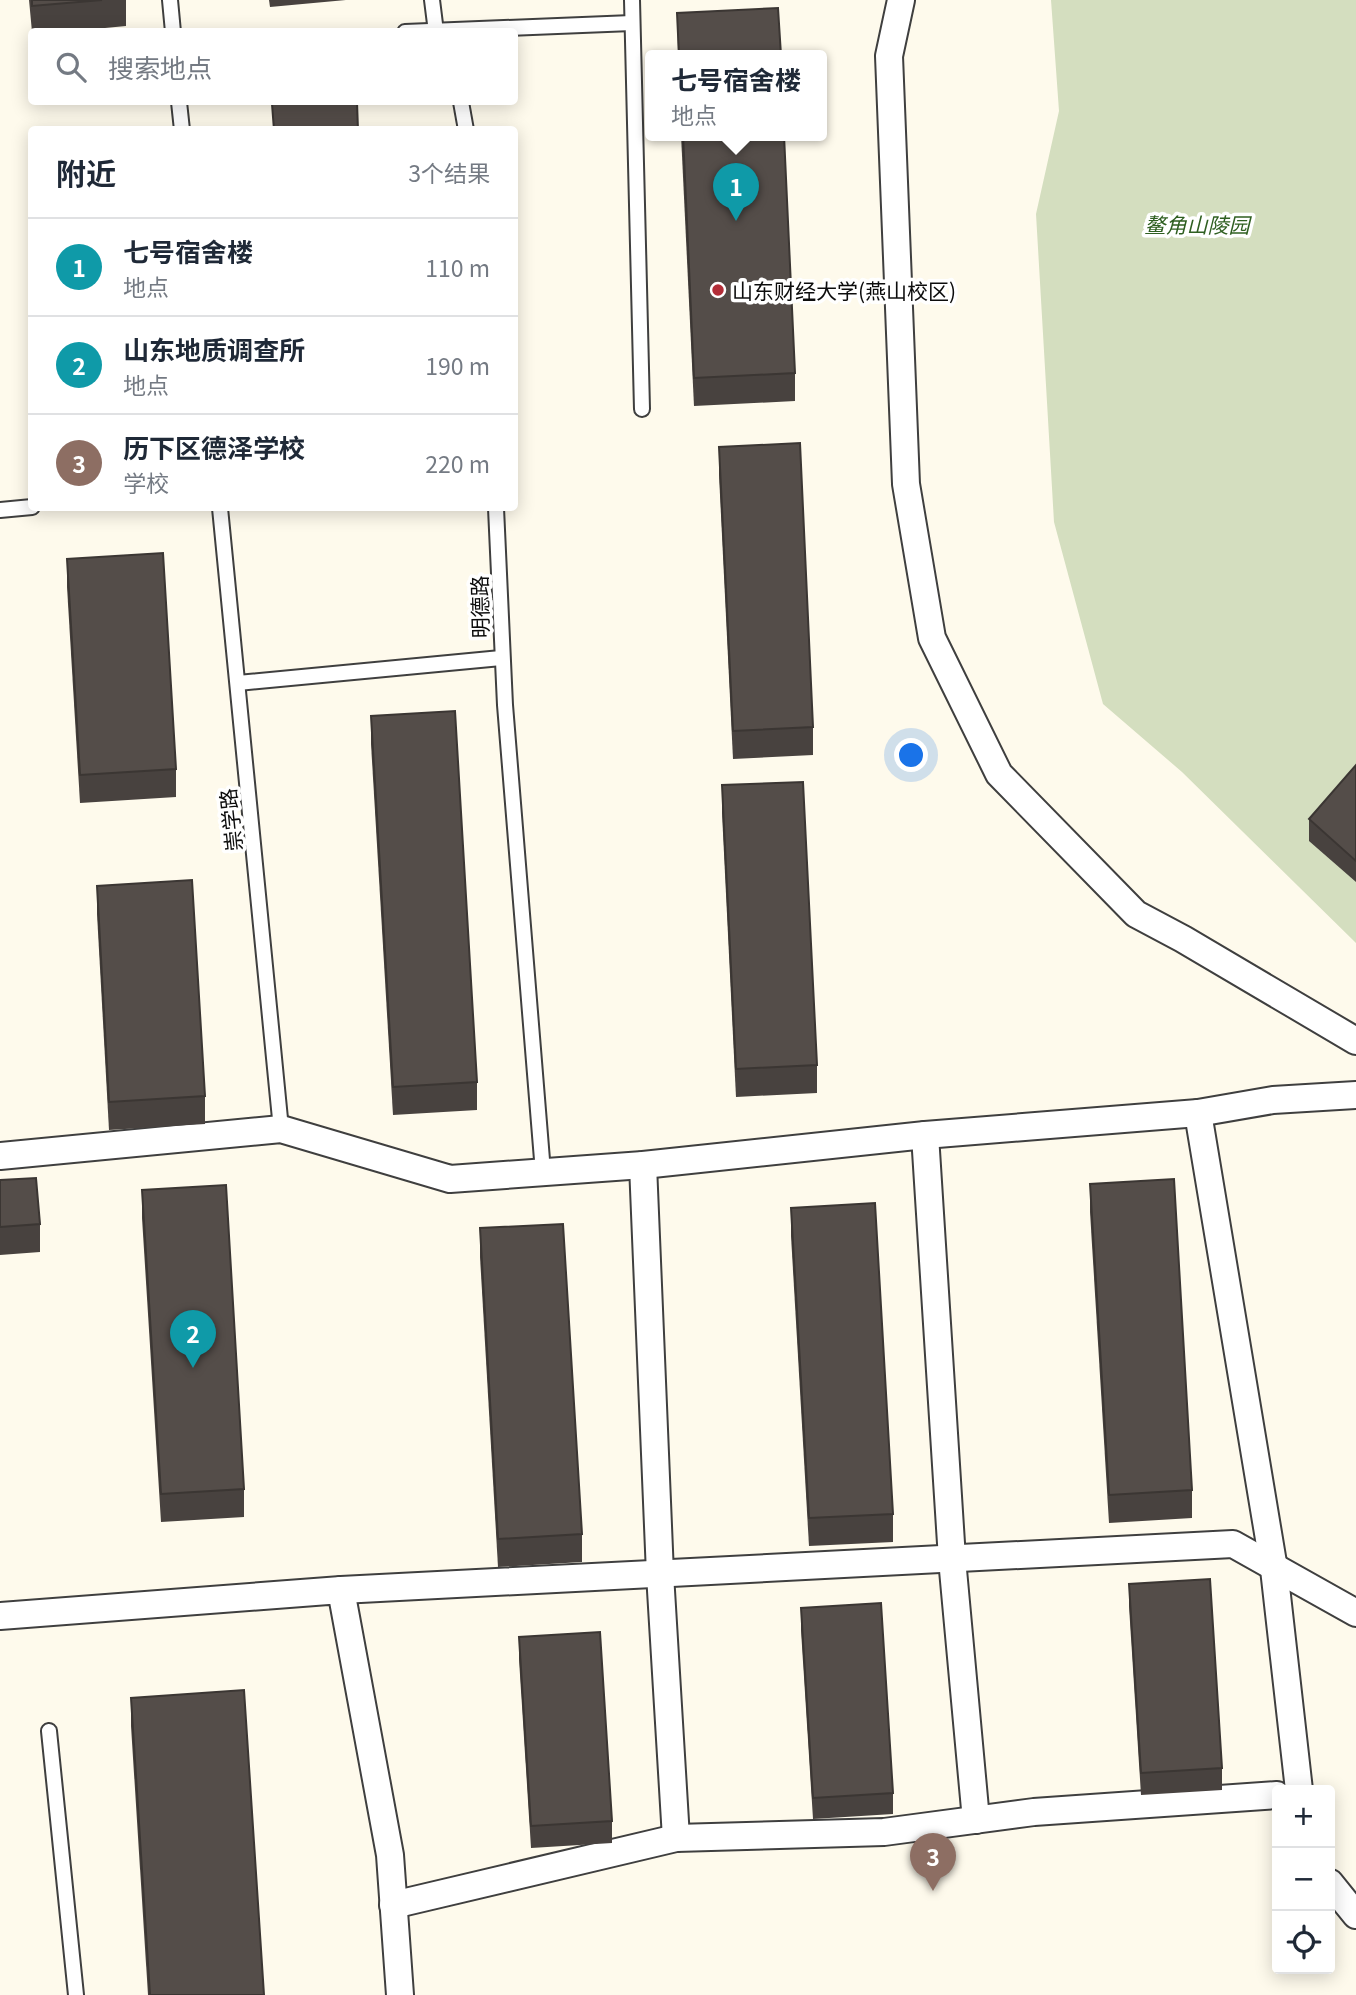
<!DOCTYPE html>
<html lang="zh">
<head>
<meta charset="utf-8">
<style>
	body { margin:0; font-family:Georgia,"Noto Sans SC",serif; background:#f6f6f7; color:#1f2937 }
	.controls { position:absolute; right:21px; bottom:21px; display:grid; overflow:hidden; border-radius:7px; box-shadow:0 4px 18px #0003 }
	.controls button { width:63px; height:63px; display:grid; place-items:center; padding:0; border:0; border-bottom:2px solid #e0e1e3; background:#fff; color:#1f2937; font:35px sans-serif }
	.you { position:absolute; left:912px; top:756px; width:24px; height:24px; margin:-18px; border:5px solid #fff; border-radius:50%; background:#1a73e8; box-shadow:0 0 0 10px #1a73e833 }
	.badge { display:grid; place-items:center; width:46px; height:46px; border-radius:50%; background:#111827; color:#fff; font-size:23px; font-weight:700 }
	.pin { position:absolute; translate:-50% -58px; filter:drop-shadow(0 2px 4px #0008) }
	.pin::after { content:''; position:absolute; top:37px; width:24px; height:21px; background:inherit; clip-path:polygon(0 0,100% 0,50% 100%) }
	.popup { position:absolute; left:645px; top:50px; width:182px; height:91px; box-sizing:border-box; display:grid; place-content:center; border-radius:7px; background:#fff; filter:drop-shadow(0 2px 5px #0005); font-size:23px; white-space:nowrap; color:#747a83 }
	.popup b { font-size:26px; color:#1f2937 }
	.popup::after { content:''; position:absolute; left:50%; top:100%; margin-left:-14px; border:14px solid transparent; border-top-color:#fff }
	.list { margin:0; padding:0; list-style:none }
	h2 { display:flex; justify-content:space-between; align-items:center; height:91px; margin:0; padding:0 28px; font-size:30px }
	h2 small { font-size:23px; font-weight:400; color:#747a83 }
	.list li { display:grid; grid-template-columns:46px 1fr auto; gap:21px; align-items:center; box-sizing:border-box; height:98px; padding:0 28px; border-top:2px solid #e0e1e3 }
	.list b { display:block; font-size:26px; white-space:nowrap }
	.list p { margin:0; font-size:23px; white-space:nowrap; color:#747a83 }
	.list em { font-size:23px; font-style:normal; color:#747a83 }
	.icon { flex:none; width:38px; height:38px; fill:none; stroke:currentColor; stroke-width:2; stroke-linecap:round; stroke-linejoin:round }
	.map { position:relative; flex:none; width:1356px; height:1995px; overflow:hidden }
	.search { position:absolute; background:#fff; box-shadow:0 4px 18px #0003; left:28px; top:28px; width:490px; height:77px; display:flex; align-items:center; gap:18px; box-sizing:border-box; padding:0 24px; border-radius:7px; color:#747a83; font-size:26px }
	.panel { position:absolute; background:#fff; box-shadow:0 4px 18px #0003; left:28px; top:126px; width:490px; height:385px; border-radius:7px }
	.map>svg:first-child { display:block }
	.cemetery { fill:#d4debf }
	.lines { fill:none; stroke-linecap:round; stroke-linejoin:round }
	.service-casing { stroke:#3f3f3f; stroke-width:18 }
	.minor-casing { stroke:#3f3f3f; stroke-width:30 }
	.service { stroke:#fff; stroke-width:14 }
	.minor { stroke:#fff; stroke-width:26 }
	.wall { fill:#48423f }
	.building { fill:#544d49; stroke:#3b3633; stroke-width:2 }
	.poi-dot { fill:#b22d37; stroke:#fff; stroke-width:2.5 }
	.labels { text-anchor:middle; dominant-baseline:central; stroke-width:7; stroke-linejoin:round; paint-order:stroke }
	.park-label { font-size:21px; font-style:italic; fill:#2f5f21; stroke:#fff }
	.poi-label { font-size:21px; fill:#0c0c0c; stroke:#fff; text-anchor:start }
	.street-label { font-size:21px; fill:#0c0c0c; stroke:#fff }
</style>
</head>
<body>
<div class="map">
<svg width="1356" height="1995" viewBox="0 0 1356 1995">
	<rect width="100%" height="100%" fill="#fefaec"/>
	<polygon class="cemetery" points="1051,0 1356,0 1356,943 1182,772 1103,704 1054,522 1036,214 1059,111"/>
	<g class="lines">
		<g class="service-casing">
			<g id="service">
				<polyline points="170,0 173,32"/>
				<polyline points="432,0 436,32"/>
				<polyline points="632,0 642,409"/>
				<polyline points="405,32 632,23"/>
				<polyline points="179,102 182,130"/>
				<polyline points="461,102 466,130"/>
				<polyline points="220,508 281,1129"/>
				<polyline points="496,508 505,705 543,1172"/>
				<polyline points="0,510 32,507"/>
				<polyline points="238,683 501,658"/>
				<polyline points="49,1731 76,1995"/>
			</g>
		</g>
		<g class="minor-casing">
			<g id="minor">
				<polyline points="901,0 889,56 906,484 932,638 999,774 1136,914 1183,939 1356,1041"/>
				<polyline points="1198,1113 1274,1569 1299,1790"/>
				<polyline points="925,1135 952,1559 976,1820"/>
				<polyline points="0,1156 281,1129 450,1179 643,1165 925,1135 1198,1113 1273,1100 1356,1095"/>
				<polyline points="643,1165 660,1574 676,1838"/>
				<polyline points="341,1590 1233,1544 1356,1613"/>
				<polyline points="0,1616 341,1590 390,1855 400,1995"/>
				<polyline points="1330,1883 1356,1915"/>
				<polyline points="393,1905 676,1838 884,1832 1034,1812 1277,1795"/>
			</g>
		</g>
		<use href="#service" class="service"/>
		<use href="#minor" class="minor"/>
	</g>
	<g class="wall">
		<polygon points="29,0 126,0 126,26 63,32 32,32"/>
		<polygon points="269,0 346,0 270,7"/>
		<polygon points="677,13 781,55 678,55"/>
		<polygon points="681,135 784,135 795,373 795,401 694,406"/>
		<polygon points="719,447 813,727 813,755 733,759 719,475"/>
		<polygon points="67,559 176,769 176,797 80,803 67,587"/>
		<polygon points="371,716 477,1082 477,1110 393,1115 371,744"/>
		<polygon points="1356,765 1356,882 1309,841 1309,819"/>
		<polygon points="722,785 817,1065 817,1093 736,1097 722,813"/>
		<polygon points="97,886 205,1096 205,1124 109,1130 97,914"/>
		<polygon points="0,1180 40,1224 40,1252 0,1255"/>
		<polygon points="1090,1184 1192,1490 1192,1518 1109,1523 1090,1212"/>
		<polygon points="142,1190 244,1489 244,1517 161,1522 142,1218"/>
		<polygon points="791,1208 893,1514 893,1542 809,1546 791,1236"/>
		<polygon points="480,1228 582,1534 582,1562 498,1567 480,1257"/>
		<polygon points="1129,1584 1222,1768 1222,1790 1141,1795 1129,1606"/>
		<polygon points="801,1608 893,1793 893,1814 813,1819 801,1630"/>
		<polygon points="519,1637 612,1821 612,1843 531,1848 519,1659"/>
		<polygon points="131,1698 264,1995 148,1995 131,1726"/>
	</g>
	<g class="building">
		<polygon points="32,0 102,0 32,6"/>
		<polygon points="778,8 781,55 679,55 677,13"/>
		<polygon points="310,102 357,102 358,130 274,130 272,104"/>
		<polygon points="683,135 784,135 795,373 694,378"/>
		<polygon points="800,443 813,727 733,731 719,447"/>
		<polygon points="163,553 176,769 80,775 67,559"/>
		<polygon points="455,711 477,1082 393,1087 371,716"/>
		<polygon points="1356,765 1356,861 1309,819"/>
		<polygon points="803,782 817,1065 736,1069 722,785"/>
		<polygon points="192,880 205,1096 109,1102 97,886"/>
		<polygon points="36,1178 40,1224 0,1227 0,1180"/>
		<polygon points="1174,1179 1192,1490 1109,1495 1090,1184"/>
		<polygon points="226,1185 244,1489 161,1494 142,1190"/>
		<polygon points="875,1203 893,1514 809,1518 791,1208"/>
		<polygon points="563,1224 582,1534 498,1539 480,1228"/>
		<polygon points="1210,1579 1222,1768 1141,1773 1129,1584"/>
		<polygon points="881,1603 893,1793 813,1798 801,1608"/>
		<polygon points="600,1632 612,1821 531,1826 519,1637"/>
		<polygon points="244,1690 264,1995 150,1995 131,1698"/>
	</g>
	<circle class="poi-dot" cx="718" cy="290" r="7"/>
	<g class="labels">
		<g class="park-label">
			<text x="1197" y="224">鳌角山陵园</text>
		</g>
		<g class="poi-label">
			<text x="732" y="290">山东财经大学(燕山校区)</text>
		</g>
		<g class="street-label">
			<text transform="translate(479 607) rotate(-91)">明德路</text>
			<text transform="translate(230 820) rotate(-96)">崇学路</text>
		</g>
	</g>
</svg>
<div class="controls">
<button>+</button>
<button>−</button>
<button><svg class="icon" aria-label="locate" viewBox="0 0 24 24"><circle cx="12" cy="12" r="6"/><path d="M12 2v4M12 18v4M2 12h4M18 12h4"/></svg></button>
</div>
<div class="you"></div>
<div class="pin badge" style="left:736px;top:221px;background:#0f9aa8">1</div>
<div class="popup"><b>七号宿舍楼</b>地点</div>
<div class="pin badge" style="left:193px;top:1368px;background:#0f9aa8">2</div>
<div class="pin badge" style="left:933px;top:1891px;background:#8d6e63">3</div>
<div class="search"><svg class="icon" aria-label="search" viewBox="0 0 24 24"><circle cx="10" cy="10" r="6"/><path d="M15 15l6 6"/></svg>搜索地点</div>
<section class="panel">
<h2>附近<small>3个结果</small></h2>
<ul class="list">
<li><span class="badge" style="background:#0f9aa8">1</span><div><b>七号宿舍楼</b><p>地点</p></div><em>110 m</em></li>
<li><span class="badge" style="background:#0f9aa8">2</span><div><b>山东地质调查所</b><p>地点</p></div><em>190 m</em></li>
<li><span class="badge" style="background:#8d6e63">3</span><div><b>历下区德泽学校</b><p>学校</p></div><em>220 m</em></li>
</ul>
</section>
</div>
</body>
</html>
